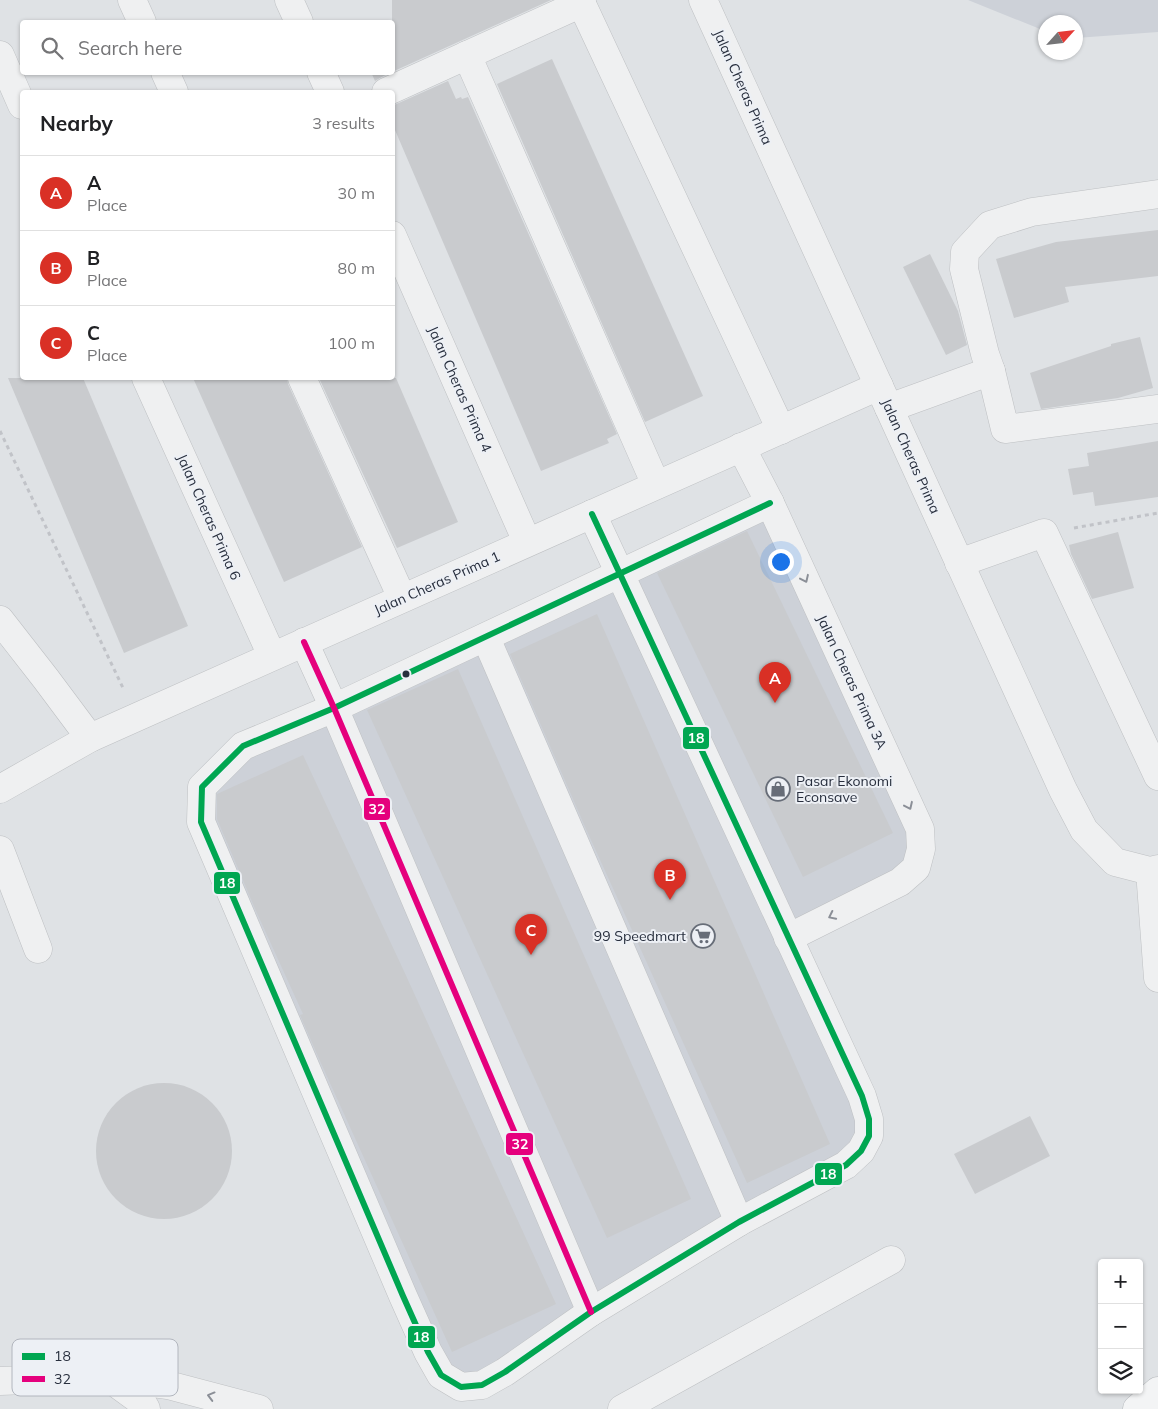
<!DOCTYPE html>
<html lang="en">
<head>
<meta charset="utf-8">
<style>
	body { margin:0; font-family:Mulish,sans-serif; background:#f6f6f6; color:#202124 }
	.controls { position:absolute; right:15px; bottom:15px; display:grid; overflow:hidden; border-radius:5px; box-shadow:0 1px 4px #0004 }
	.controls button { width:45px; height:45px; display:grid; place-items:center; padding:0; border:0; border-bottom:1px solid #e0e0e0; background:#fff; color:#202124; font:25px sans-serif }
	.compass { position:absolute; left:1038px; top:15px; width:45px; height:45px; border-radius:50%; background:#fff; box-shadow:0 1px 4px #0004; rotate:63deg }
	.you { position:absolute; left:780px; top:561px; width:18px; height:18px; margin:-12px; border:4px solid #fff; border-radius:50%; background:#1a73e8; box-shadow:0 0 0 8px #1a73e833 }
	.badge { display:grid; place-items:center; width:32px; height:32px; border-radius:50%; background:#d93025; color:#fff; font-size:16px; font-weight:700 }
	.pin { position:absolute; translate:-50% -41px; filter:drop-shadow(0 1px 2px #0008) }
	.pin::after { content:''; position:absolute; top:26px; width:18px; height:15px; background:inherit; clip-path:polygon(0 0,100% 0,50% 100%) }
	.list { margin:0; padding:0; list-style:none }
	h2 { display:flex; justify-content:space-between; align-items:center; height:65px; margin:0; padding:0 20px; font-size:21px }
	h2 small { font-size:16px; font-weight:400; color:#757577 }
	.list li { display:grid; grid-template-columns:32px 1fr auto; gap:15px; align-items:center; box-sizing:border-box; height:75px; padding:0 20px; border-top:1px solid #e0e0e0 }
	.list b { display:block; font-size:19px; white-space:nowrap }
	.list p { margin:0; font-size:16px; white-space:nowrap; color:#757577 }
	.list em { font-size:16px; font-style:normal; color:#757577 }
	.icon { flex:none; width:28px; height:28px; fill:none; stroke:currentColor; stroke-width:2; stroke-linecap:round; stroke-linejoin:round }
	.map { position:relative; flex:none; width:1158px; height:1409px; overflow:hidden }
	.search { position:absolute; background:#fff; box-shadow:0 1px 4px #0004; left:20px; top:20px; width:375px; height:55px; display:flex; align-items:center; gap:12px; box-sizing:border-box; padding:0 18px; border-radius:5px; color:#757577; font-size:19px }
	.panel { position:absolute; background:#fff; box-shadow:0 1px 4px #0004; left:20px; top:90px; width:375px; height:290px; border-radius:5px }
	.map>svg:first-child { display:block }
	.built { fill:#cdd1d8 }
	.building { fill:#c9cbce }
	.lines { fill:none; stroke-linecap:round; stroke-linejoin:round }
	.minor-casing { stroke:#bec0c3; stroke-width:29 }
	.highway-casing { stroke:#b2b5b9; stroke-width:29 }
	.path { stroke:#c1c3c8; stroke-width:3; stroke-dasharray:4 4; stroke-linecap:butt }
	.minor { stroke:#eff0f1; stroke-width:28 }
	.highway { stroke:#f3f4f5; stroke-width:28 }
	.bus-1-casing { stroke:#edf0f5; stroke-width:10 }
	.bus-2-casing { stroke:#edf0f5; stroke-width:10 }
	.bus-1 { stroke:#00a651; stroke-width:6 }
	.bus-2 { stroke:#e5007d; stroke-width:6 }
	.oneway { stroke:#8b8f97 }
	.bus-dot { fill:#272e3d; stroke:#edf0f5; stroke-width:2 }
	.labels { text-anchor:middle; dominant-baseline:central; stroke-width:4; stroke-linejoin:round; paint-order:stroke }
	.street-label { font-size:14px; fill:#272e3d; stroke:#edf0f5 }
	.poi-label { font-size:14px; fill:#272e3d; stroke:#edf0f5; text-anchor:start }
	.key { fill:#edf0f5; stroke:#b2b6be; stroke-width:1 }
	.key-label { font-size:14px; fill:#272e3d }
	.line-badge { stroke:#edf0f5; stroke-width:2 }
	.badge-label { font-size:14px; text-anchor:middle; font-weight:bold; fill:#fff }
</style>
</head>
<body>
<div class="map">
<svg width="1158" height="1409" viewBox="0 0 1158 1409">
	<rect width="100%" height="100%" fill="#dfe2e5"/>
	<g class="built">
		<polygon points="968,0 1158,0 1158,32 1076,38 1076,22 1046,22 1045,31"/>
		<polygon points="763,519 909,832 910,853 901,867 774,930 854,1103 860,1127 854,1142 838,1156 484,1371 464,1374 448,1364 438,1346 211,822 214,788 249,755"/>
	</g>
	<g class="building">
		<polygon points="392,0 551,0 392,72"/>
		<polygon points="552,59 703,396 645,422 497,84"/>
		<polygon points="371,72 391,72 380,78 375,81"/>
		<polygon points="448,81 456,99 461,97 462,99 468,97 617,434 607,439 609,443 541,471 392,123 392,106"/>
		<polygon points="1158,230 1158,276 1065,287 1069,302 1014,318 996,259 1056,242"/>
		<polygon points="930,254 958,311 967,345 946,355 903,267"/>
		<polygon points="1140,337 1153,388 1118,398 1041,409 1030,373 1111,346 1111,344"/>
		<polygon points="8,378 83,378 188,626 124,653"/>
		<polygon points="193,378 287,378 288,384 362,547 284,582"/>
		<polygon points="319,378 396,378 458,522 397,548"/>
		<polygon points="1158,441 1158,497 1095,506 1093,492 1073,495 1068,469 1089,466 1087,453"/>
		<polygon points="747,531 893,833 803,877 657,573"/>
		<polygon points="1118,532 1134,588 1092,599 1071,554 1069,545"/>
		<polygon points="597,614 830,1144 747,1183 586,829 510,654"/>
		<polygon points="458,669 691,1199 607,1238 367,710"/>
		<polygon points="303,755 403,969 556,1304 452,1352 320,1061 300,1015 303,1014 256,911 217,819 217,794"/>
		<circle cx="164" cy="1151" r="68"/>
		<polygon points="1030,1116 1050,1156 975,1194 954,1154"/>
	</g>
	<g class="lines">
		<g class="minor-casing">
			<g id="minor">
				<polyline points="132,0 142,22"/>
				<polyline points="289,0 299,22"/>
				<polyline points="580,0 781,430"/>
				<polyline points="703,0 1063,790 1084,830 1115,862 1150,871 1158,869"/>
				<polyline points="0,55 22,105"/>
				<polyline points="467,55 656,485"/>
				<polyline points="165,72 174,92"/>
				<polyline points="321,72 330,92"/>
				<polyline points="386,92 582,3"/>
				<polyline points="1158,194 1032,212 990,225 965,252 964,269 985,354 991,371 1005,429 1158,409"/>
				<polyline points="392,235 527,542"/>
				<polyline points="146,378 272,656"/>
				<polyline points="302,378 402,598"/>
				<polyline points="889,408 991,371"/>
				<polyline points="741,447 770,503 920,829 921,849 916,868 900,882 788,938"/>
				<polyline points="592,514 620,574 862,1096 869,1119 869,1136 861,1151 846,1165 739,1222 591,1312 505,1372 482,1385 461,1387 441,1375 428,1352 403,1296 201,822 202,787 243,746 334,708 770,503"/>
				<polyline points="959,563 1044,533 1158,776"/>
				<polyline points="0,620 46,679 90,738"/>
				<polyline points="486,638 739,1222"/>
				<polyline points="304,642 334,708 591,1312"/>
				<polyline points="0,789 90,738 137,717 879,386"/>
				<polyline points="0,850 38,949"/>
				<polyline points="1150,871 1158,978"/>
				<polyline points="109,1378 142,1402 146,1409"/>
				<polyline points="0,1381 107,1377 168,1385 259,1409"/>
				<polyline points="622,1409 891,1260"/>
			</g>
		</g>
		<g class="highway-casing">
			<polyline id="highway" points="1137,1409 1158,1391"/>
		</g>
		<g class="path">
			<polyline points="0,431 124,690"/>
			<polyline points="1074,528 1158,513"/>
		</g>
		<use href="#minor" class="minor"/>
		<use href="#highway" class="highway"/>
		<g class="bus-1-casing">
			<polyline id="bus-1" points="592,514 620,574 862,1096 869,1119 869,1136 861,1151 846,1165 739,1222 591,1312 505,1372 482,1385 461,1387 441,1375 428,1352 403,1296 201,822 202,787 243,746 334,708 770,503"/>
		</g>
		<g class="bus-2-casing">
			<polyline id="bus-2" points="304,642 334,708 591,1312"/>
		</g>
		<use href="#bus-1" class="bus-1"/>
		<use href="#bus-2" class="bus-2"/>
	</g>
	<defs><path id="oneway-chevron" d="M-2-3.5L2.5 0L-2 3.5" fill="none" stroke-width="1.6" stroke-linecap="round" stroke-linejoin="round" transform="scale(1.25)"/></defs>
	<g class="oneway">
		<use href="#oneway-chevron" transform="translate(805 579) rotate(65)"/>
		<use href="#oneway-chevron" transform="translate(909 806) rotate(65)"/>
		<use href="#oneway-chevron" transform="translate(832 916) rotate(154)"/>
		<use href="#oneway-chevron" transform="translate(211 1396) rotate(-165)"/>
	</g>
	<defs>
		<g id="shop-ring" transform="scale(1.25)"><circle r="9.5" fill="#edf0f5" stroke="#676d78" stroke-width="1.5"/><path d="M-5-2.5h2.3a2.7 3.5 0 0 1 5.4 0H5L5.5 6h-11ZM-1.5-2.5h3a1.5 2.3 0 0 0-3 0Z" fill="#676d78"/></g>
		<g id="supermarket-ring" transform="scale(1.25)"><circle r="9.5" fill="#edf0f5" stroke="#676d78" stroke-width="1.5"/><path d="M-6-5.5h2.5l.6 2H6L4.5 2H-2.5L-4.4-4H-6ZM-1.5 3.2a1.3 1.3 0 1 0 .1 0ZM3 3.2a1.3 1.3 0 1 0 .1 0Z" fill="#676d78"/></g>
	</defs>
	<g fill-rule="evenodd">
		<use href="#shop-ring" x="778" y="789"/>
		<use href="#supermarket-ring" x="703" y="936"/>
	</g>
	<circle class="bus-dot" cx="406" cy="674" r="4.5"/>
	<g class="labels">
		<g class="street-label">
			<text transform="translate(743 87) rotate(66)">Jalan Cheras Prima</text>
			<text transform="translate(460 389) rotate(66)">Jalan Cheras Prima 4</text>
			<text transform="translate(911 456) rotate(66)">Jalan Cheras Prima</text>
			<text transform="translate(209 517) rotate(66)">Jalan Cheras Prima 6</text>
			<text transform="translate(437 583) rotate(-24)">Jalan Cheras Prima 1</text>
			<text transform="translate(852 682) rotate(65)">Jalan Cheras Prima 3A</text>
		</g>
		<g class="poi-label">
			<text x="796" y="781">Pasar Ekonomi<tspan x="796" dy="16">Econsave</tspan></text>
			<text x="686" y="936" text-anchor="end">99 Speedmart</text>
		</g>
	</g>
	<rect x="12" y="1339" width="166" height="57" rx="8" class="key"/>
	<rect x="22" y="1353" width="23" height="7" fill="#00a651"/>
	<rect x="22" y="1376" width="23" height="6" fill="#e5007d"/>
	<g class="key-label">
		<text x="54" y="1361">18</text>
		<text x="54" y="1384">32</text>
	</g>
	<g class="line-badge">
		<rect x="682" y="726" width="28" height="24" rx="5" fill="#00a651"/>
		<rect x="363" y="797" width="28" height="24" rx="5" fill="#e5007d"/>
		<rect x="213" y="871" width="28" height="24" rx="5" fill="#00a651"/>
		<rect x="505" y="1132" width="29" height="24" rx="5" fill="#e5007d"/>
		<rect x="814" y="1162" width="29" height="24" rx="5" fill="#00a651"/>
		<rect x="407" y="1325" width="29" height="24" rx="5" fill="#00a651"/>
	</g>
	<g class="badge-label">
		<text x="696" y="743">18</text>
		<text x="377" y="814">32</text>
		<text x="227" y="888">18</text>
		<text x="520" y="1149">32</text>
		<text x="828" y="1179">18</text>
		<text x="421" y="1342">18</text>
	</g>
</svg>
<div class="controls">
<button>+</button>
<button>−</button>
<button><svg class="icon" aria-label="layers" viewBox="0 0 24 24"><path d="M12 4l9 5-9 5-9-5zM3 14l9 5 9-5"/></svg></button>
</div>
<svg class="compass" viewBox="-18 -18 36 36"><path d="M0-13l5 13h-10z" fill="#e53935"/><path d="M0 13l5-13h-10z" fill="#757577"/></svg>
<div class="you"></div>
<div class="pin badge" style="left:775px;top:703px">A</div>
<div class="pin badge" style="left:670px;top:900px">B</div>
<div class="pin badge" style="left:531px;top:955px">C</div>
<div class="search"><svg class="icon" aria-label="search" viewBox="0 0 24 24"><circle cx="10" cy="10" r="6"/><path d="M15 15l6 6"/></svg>Search here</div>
<section class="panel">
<h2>Nearby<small>3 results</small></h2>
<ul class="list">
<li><span class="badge">A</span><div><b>A</b><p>Place</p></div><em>30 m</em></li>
<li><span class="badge">B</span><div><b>B</b><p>Place</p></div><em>80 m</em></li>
<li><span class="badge">C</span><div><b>C</b><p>Place</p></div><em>100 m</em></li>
</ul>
</section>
</div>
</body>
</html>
